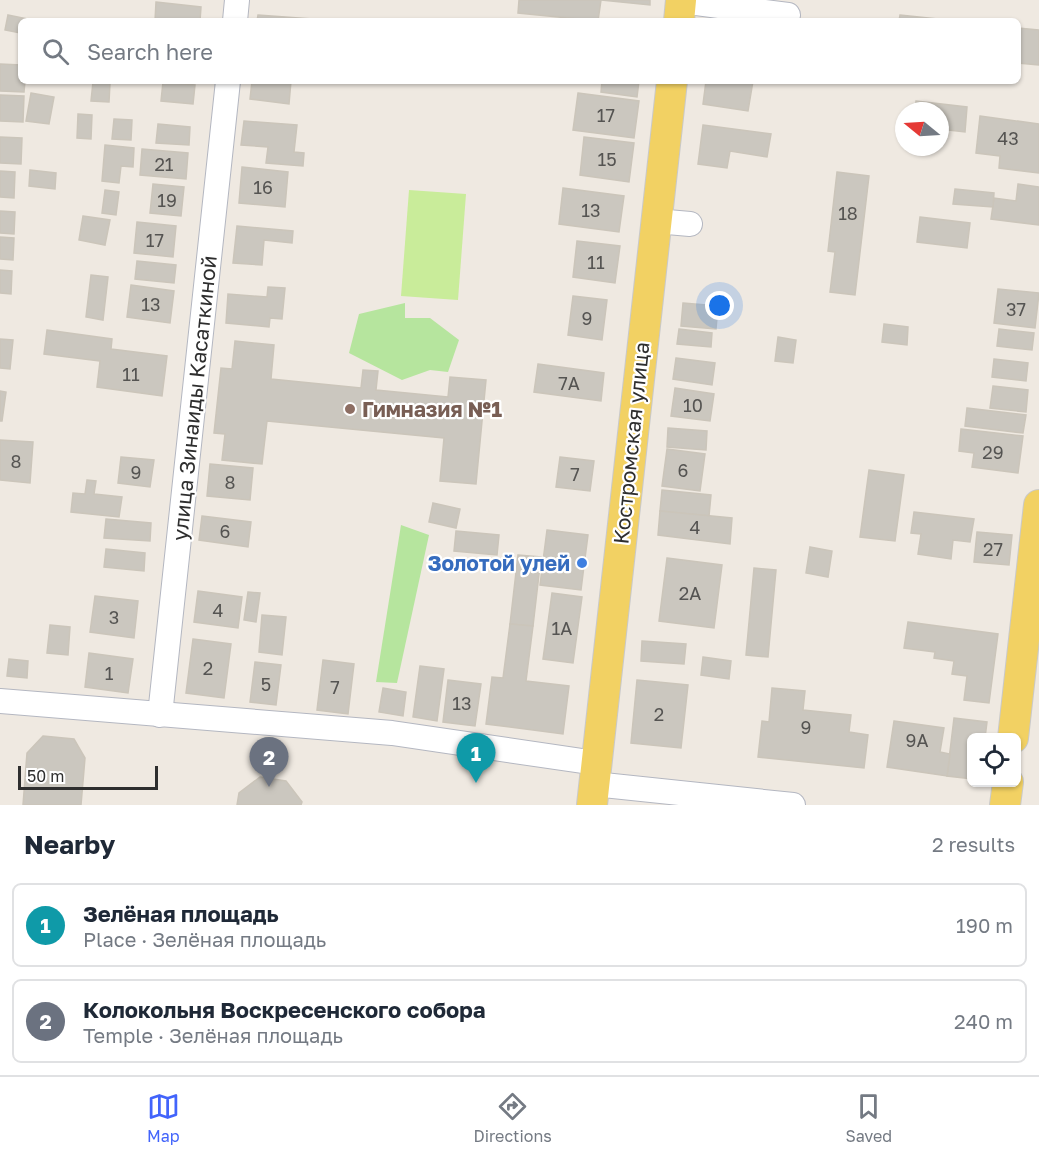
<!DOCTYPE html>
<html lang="en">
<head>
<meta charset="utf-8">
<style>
	body { margin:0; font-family:"Golos Text",sans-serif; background:#f6f6f7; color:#1f2937 }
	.controls { position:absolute; right:18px; bottom:18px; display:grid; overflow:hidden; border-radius:9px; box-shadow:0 2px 4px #0004 }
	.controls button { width:54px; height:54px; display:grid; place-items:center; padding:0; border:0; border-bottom:2px solid #e0e1e3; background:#fff; color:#1f2937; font:30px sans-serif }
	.compass { position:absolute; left:895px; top:102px; width:54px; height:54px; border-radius:50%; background:#fff; box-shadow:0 2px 4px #0004; rotate:288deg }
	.scale { position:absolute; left:18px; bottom:15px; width:140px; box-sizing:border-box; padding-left:6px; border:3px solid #2e2e2e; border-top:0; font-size:16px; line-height:21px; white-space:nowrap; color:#2e2e2e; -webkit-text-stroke:4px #fff; paint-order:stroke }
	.you { position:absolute; left:720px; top:306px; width:21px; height:21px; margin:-15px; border:4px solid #fff; border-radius:50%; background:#1a73e8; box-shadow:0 0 0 9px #1a73e833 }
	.badge { display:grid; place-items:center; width:39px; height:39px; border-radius:50%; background:#4264fb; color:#fff; font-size:20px; font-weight:700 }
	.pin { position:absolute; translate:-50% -50px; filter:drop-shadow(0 2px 3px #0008) }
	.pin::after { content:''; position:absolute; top:32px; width:21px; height:18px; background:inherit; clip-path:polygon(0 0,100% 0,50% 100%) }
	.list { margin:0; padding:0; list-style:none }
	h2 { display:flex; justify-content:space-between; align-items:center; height:78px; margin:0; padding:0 24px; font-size:26px }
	h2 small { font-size:20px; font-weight:400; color:#747a83 }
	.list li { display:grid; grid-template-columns:39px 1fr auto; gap:18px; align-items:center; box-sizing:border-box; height:84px; margin:0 12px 12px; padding:0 12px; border:2px solid #e0e1e3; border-radius:9px }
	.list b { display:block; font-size:22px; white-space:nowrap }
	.list p { margin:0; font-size:20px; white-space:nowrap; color:#747a83 }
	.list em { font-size:20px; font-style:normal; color:#747a83 }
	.icon { flex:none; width:33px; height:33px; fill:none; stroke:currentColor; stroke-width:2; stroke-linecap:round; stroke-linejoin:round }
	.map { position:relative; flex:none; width:1039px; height:805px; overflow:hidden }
	.search { position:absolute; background:#fff; box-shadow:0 2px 4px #0004; left:18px; right:18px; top:18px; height:66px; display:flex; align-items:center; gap:15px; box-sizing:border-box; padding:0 21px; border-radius:9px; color:#747a83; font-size:22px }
	.sheet { height:270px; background:#fff }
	nav { display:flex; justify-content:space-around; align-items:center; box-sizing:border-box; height:84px; border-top:2px solid #e0e1e3; background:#fff; font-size:16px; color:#747a83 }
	nav a { display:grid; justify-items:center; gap:3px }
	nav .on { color:#4264fb }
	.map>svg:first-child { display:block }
	.green { fill:#b6e59e }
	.pitch { fill:#c9ec9a }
	.building { fill:#cbc7bf; stroke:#cbc5ba; stroke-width:1.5 }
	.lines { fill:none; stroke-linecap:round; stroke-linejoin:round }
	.minor-casing { stroke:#b4b7c1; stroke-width:26 }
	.major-casing { stroke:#c9c9c9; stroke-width:32 }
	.minor { stroke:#fff; stroke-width:24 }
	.major { stroke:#f2d163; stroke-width:30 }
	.education-dot { fill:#8d6e63; stroke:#fff; stroke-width:2 }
	.shop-dot { fill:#3f7fe0; stroke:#fff; stroke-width:2 }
	.labels { text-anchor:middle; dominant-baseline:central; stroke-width:4.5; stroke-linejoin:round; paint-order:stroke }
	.number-label { font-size:18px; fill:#555452 }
	.street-label { font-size:21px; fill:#2e2e2e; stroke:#fff }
	.education-label { font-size:21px; font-weight:bold; fill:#785e54; stroke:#fff; text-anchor:start }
	.shop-label { font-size:21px; font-weight:bold; fill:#366cbe; stroke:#fff; text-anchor:end }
</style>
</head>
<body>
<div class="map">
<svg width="1039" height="805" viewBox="0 0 1039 805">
	<rect width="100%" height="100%" fill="#efe9e1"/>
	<g class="green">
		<polygon points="405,303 405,318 430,318 459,340 448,372 430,370 402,380 349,353 359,314"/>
		<polygon points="401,525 429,535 397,683 376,682"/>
	</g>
	<polygon class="pitch" points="409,190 466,194 458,300 401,296"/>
	<g class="building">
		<polygon points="519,0 601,0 598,21 518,13"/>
		<polygon points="601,0 650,0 650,5"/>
		<polygon points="156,2 201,7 200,21 155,21"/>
		<polygon points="8,15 33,20 33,21 21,21 21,33 5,30"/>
		<polygon points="258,15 312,19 312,21 257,21"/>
		<polygon points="900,15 957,21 899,21"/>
		<polygon points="1018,28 1039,30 1039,65 1018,63"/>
		<polygon points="0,64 21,65 21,81 25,81 24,92 0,91"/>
		<polygon points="252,81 291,81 289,104 250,99"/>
		<polygon points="602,81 639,81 637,97 601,92"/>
		<polygon points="706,81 753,81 748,111 703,104"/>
		<polygon points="93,82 110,83 109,102 91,101"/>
		<polygon points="163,82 195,85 193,104 161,101"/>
		<polygon points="31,93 54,97 49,124 26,121"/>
		<polygon points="578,93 639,101 634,138 573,130"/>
		<polygon points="0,95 24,96 23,122 0,121"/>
		<polygon points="916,101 967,107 965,132 940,129 940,111 915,111"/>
		<polygon points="78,114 92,115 91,139 77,138"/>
		<polygon points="980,116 1039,124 1039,173 999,168 1000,156 976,153"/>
		<polygon points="114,119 132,120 131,140 112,139"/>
		<polygon points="244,121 297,125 294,152 304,153 303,166 266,163 268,147 241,145"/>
		<polygon points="158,124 190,127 189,145 156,143"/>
		<polygon points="703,125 771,134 767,157 730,151 727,168 698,164"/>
		<polygon points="0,137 22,138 21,164 0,163"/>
		<polygon points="584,137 634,143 629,182 580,175"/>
		<polygon points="105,145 134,148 133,167 121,166 119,183 102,181"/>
		<polygon points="142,149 188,153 186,179 140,175"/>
		<polygon points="242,167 288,172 285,207 239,203"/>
		<polygon points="30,170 56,173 55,189 29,186"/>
		<polygon points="0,171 15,172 14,198 0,197"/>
		<polygon points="837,172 869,176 855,295 830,292 835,252 828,251"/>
		<polygon points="153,184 184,187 181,216 150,213"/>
		<polygon points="1018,184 1039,187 1039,225 991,219 994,198 1016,201"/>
		<polygon points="563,188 624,196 619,232 559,224"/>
		<polygon points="955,189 994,193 993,207 953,204"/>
		<polygon points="105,190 119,192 116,215 102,213"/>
		<polygon points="0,211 15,212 14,234 0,233"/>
		<polygon points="83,216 110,220 105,245 79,240"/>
		<polygon points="920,217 970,223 967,248 917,242"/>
		<polygon points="137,222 176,226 173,257 134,253"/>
		<polygon points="237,226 293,231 292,243 264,240 262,265 233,263"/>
		<polygon points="0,237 14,238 13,260 0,259"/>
		<polygon points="577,241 620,246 615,283 573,277"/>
		<polygon points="137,261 176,265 174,283 135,279"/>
		<polygon points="0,270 12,271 11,294 0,293"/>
		<polygon points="91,275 108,277 103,320 86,317"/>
		<polygon points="131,285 174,291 170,323 127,317"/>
		<polygon points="268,287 285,288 282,319 270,318 269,327 226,323 228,294 267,297"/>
		<polygon points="998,289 1039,293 1035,328 994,323"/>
		<polygon points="573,296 607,300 602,340 568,335"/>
		<polygon points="683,303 718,306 716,329 681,326"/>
		<polygon points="884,324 908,327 907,345 882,342"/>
		<polygon points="679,329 712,333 711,347 677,344"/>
		<polygon points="999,329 1034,333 1032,350 997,346"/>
		<polygon points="47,330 112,339 111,349 167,356 162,396 97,387 100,361 44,354"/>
		<polygon points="778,337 796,340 793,363 775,361"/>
		<polygon points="0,339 13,340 10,369 0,368"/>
		<polygon points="235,341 274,345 271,379 361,388 363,370 378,371 376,390 448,397 450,377 486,380 476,484 440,481 444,438 267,421 262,464 222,460 225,434 214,433 221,368 232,369"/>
		<polygon points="676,358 715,363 712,385 673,379"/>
		<polygon points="994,359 1028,363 1026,381 992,377"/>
		<polygon points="538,364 604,373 601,401 534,392"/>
		<polygon points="993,386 1028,390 1026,412 990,408"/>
		<polygon points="675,388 714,394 710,421 671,416"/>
		<polygon points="0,391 6,392 2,421 0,421"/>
		<polygon points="967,408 1026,415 1023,433 965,426"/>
		<polygon points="668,428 707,431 706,450 667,447"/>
		<polygon points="961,429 1023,436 1018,473 972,467 974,453 959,451"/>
		<polygon points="0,440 33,442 30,483 0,480"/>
		<polygon points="667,449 705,454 700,491 662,486"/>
		<polygon points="121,457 154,460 150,487 118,483"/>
		<polygon points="560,457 594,461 590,491 556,487"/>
		<polygon points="210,464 253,468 250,500 207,496"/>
		<polygon points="869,470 904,475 895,541 860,537"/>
		<polygon points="87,480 96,481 94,494 122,497 119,517 71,512 73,493 85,494"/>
		<polygon points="662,490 711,495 709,516 660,511"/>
		<polygon points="433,503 460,509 456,528 429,522"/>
		<polygon points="660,511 732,518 730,544 658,535"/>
		<polygon points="914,512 974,519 970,542 953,540 951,559 918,554 921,534 911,533"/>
		<polygon points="202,516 251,522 248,547 199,540"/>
		<polygon points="106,519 151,523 150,541 104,538"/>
		<polygon points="547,530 588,535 584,566 543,561"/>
		<polygon points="456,531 499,535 497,555 454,551"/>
		<polygon points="977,532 1012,535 1009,565 974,562"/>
		<polygon points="810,547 832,551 828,577 806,573"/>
		<polygon points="106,549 145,553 144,571 104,567"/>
		<polygon points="518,555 541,557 533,626 510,624"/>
		<polygon points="667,558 722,565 714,628 659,621"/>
		<polygon points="543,561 584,566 581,590 540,585"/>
		<polygon points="754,568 776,570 768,657 746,655"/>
		<polygon points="198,591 242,597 238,628 194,622"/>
		<polygon points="248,592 260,593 256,622 244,620"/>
		<polygon points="552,593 582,597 573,663 543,659"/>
		<polygon points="95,596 138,601 134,638 90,632"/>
		<polygon points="262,615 286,617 282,655 259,652"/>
		<polygon points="908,622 998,634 989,703 964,700 967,676 952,674 954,661 934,658 935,652 904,648"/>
		<polygon points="510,624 533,626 526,681 569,686 563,734 486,724 492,677 503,678"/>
		<polygon points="50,625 70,627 68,655 47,653"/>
		<polygon points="193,639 231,644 224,698 186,693"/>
		<polygon points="642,641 686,644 684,664 641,661"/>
		<polygon points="89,653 133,659 128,693 85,687"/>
		<polygon points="703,657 731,661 729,679 701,675"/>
		<polygon points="9,659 28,661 27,678 7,676"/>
		<polygon points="323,660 354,664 348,714 317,710"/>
		<polygon points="255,662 281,665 276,705 250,702"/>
		<polygon points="420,666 444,669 437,721 413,717"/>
		<polygon points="448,680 481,684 475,726 443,722"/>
		<polygon points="637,680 688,685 681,748 631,743"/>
		<polygon points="383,688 406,692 403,716 379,712"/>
		<polygon points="772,688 805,691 803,710 851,715 849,732 868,735 864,768 758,757 762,721 769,722"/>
		<polygon points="954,718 987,722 985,738 972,738 972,779 947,776"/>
		<polygon points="894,721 944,728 940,752 950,754 947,776 887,767"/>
		<polygon points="43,736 74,739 85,758 81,805 23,805 27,753"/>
		<polygon points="260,777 286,781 302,802 301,805 237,805 239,793"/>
	</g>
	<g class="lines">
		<g class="minor-casing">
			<g id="minor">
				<polyline points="681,1 788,15"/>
				<polyline points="235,21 237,0"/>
				<polyline points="656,221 690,224"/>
				<polyline points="0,701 392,733 596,763"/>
				<polyline points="160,715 228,81"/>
				<polyline points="594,784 793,805"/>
			</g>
		</g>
		<g class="major-casing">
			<g id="major">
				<polyline points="679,21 681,0"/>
				<polyline points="1013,738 1039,505"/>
				<polyline points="592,805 672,81"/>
				<polyline points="1005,805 1008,782"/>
			</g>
		</g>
		<use href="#minor" class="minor"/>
		<use href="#major" class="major"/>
	</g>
	<circle class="education-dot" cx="350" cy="409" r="6"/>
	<circle class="shop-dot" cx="582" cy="563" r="6"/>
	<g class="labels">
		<g class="number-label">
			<text x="606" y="115">17</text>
			<text x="1008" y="138">43</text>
			<text x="607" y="159">15</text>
			<text x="164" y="164">21</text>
			<text x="263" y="187">16</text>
			<text x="167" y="200">19</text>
			<text x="591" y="210">13</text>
			<text x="848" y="213">18</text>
			<text x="155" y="240">17</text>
			<text x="596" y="262">11</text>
			<text x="151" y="304">13</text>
			<text x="1016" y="309">37</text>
			<text x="587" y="318">9</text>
			<text x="131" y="374">11</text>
			<text x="569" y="383">7А</text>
			<text x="693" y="405">10</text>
			<text x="993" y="452">29</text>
			<text x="16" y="461">8</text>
			<text x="683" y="470">6</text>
			<text x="136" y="472">9</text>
			<text x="575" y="474">7</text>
			<text x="230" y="482">8</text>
			<text x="695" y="527">4</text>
			<text x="225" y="531">6</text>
			<text x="993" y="549">27</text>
			<text x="690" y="593">2А</text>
			<text x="218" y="610">4</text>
			<text x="114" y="617">3</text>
			<text x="562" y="628">1А</text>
			<text x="208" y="668">2</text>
			<text x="109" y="673">1</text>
			<text x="266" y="684">5</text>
			<text x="335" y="687">7</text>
			<text x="462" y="703">13</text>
			<text x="659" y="714">2</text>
			<text x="806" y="727">9</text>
			<text x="917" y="740">9А</text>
		</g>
		<g class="street-label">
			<text transform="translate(194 398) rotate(-84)">улица Зинаиды Касаткиной</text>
			<text transform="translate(631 443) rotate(-84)">Костромская улица</text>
		</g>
		<g class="education-label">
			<text x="362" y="409">Гимназия №1</text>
		</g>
		<g class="shop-label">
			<text x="570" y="563">Золотой улей</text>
		</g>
	</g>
</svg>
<div class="controls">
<button><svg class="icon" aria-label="locate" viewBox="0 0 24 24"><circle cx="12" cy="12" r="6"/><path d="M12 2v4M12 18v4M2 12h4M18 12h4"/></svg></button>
</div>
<svg class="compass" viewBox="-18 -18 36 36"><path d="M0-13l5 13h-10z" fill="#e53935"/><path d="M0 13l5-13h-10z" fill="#747a83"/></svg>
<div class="scale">50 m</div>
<div class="you"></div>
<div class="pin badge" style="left:476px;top:783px;background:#0f9aa8">1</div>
<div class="pin badge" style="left:269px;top:787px;background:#6b7280">2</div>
<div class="search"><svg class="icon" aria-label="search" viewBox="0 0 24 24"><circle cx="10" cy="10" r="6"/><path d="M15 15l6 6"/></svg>Search here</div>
</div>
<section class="sheet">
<h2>Nearby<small>2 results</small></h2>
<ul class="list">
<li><span class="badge" style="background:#0f9aa8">1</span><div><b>Зелёная площадь</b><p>Place · Зелёная площадь</p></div><em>190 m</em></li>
<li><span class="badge" style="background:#6b7280">2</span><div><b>Колокольня Воскресенского собора</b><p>Temple · Зелёная площадь</p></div><em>240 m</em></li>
</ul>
</section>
<nav>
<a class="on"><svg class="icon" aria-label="map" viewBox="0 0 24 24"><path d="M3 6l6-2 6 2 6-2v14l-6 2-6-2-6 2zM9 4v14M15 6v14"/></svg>Map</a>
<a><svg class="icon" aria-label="directions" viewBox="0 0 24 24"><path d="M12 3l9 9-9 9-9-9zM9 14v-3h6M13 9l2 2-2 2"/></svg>Directions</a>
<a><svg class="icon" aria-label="saved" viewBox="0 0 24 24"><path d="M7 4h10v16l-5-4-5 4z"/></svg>Saved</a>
</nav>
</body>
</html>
